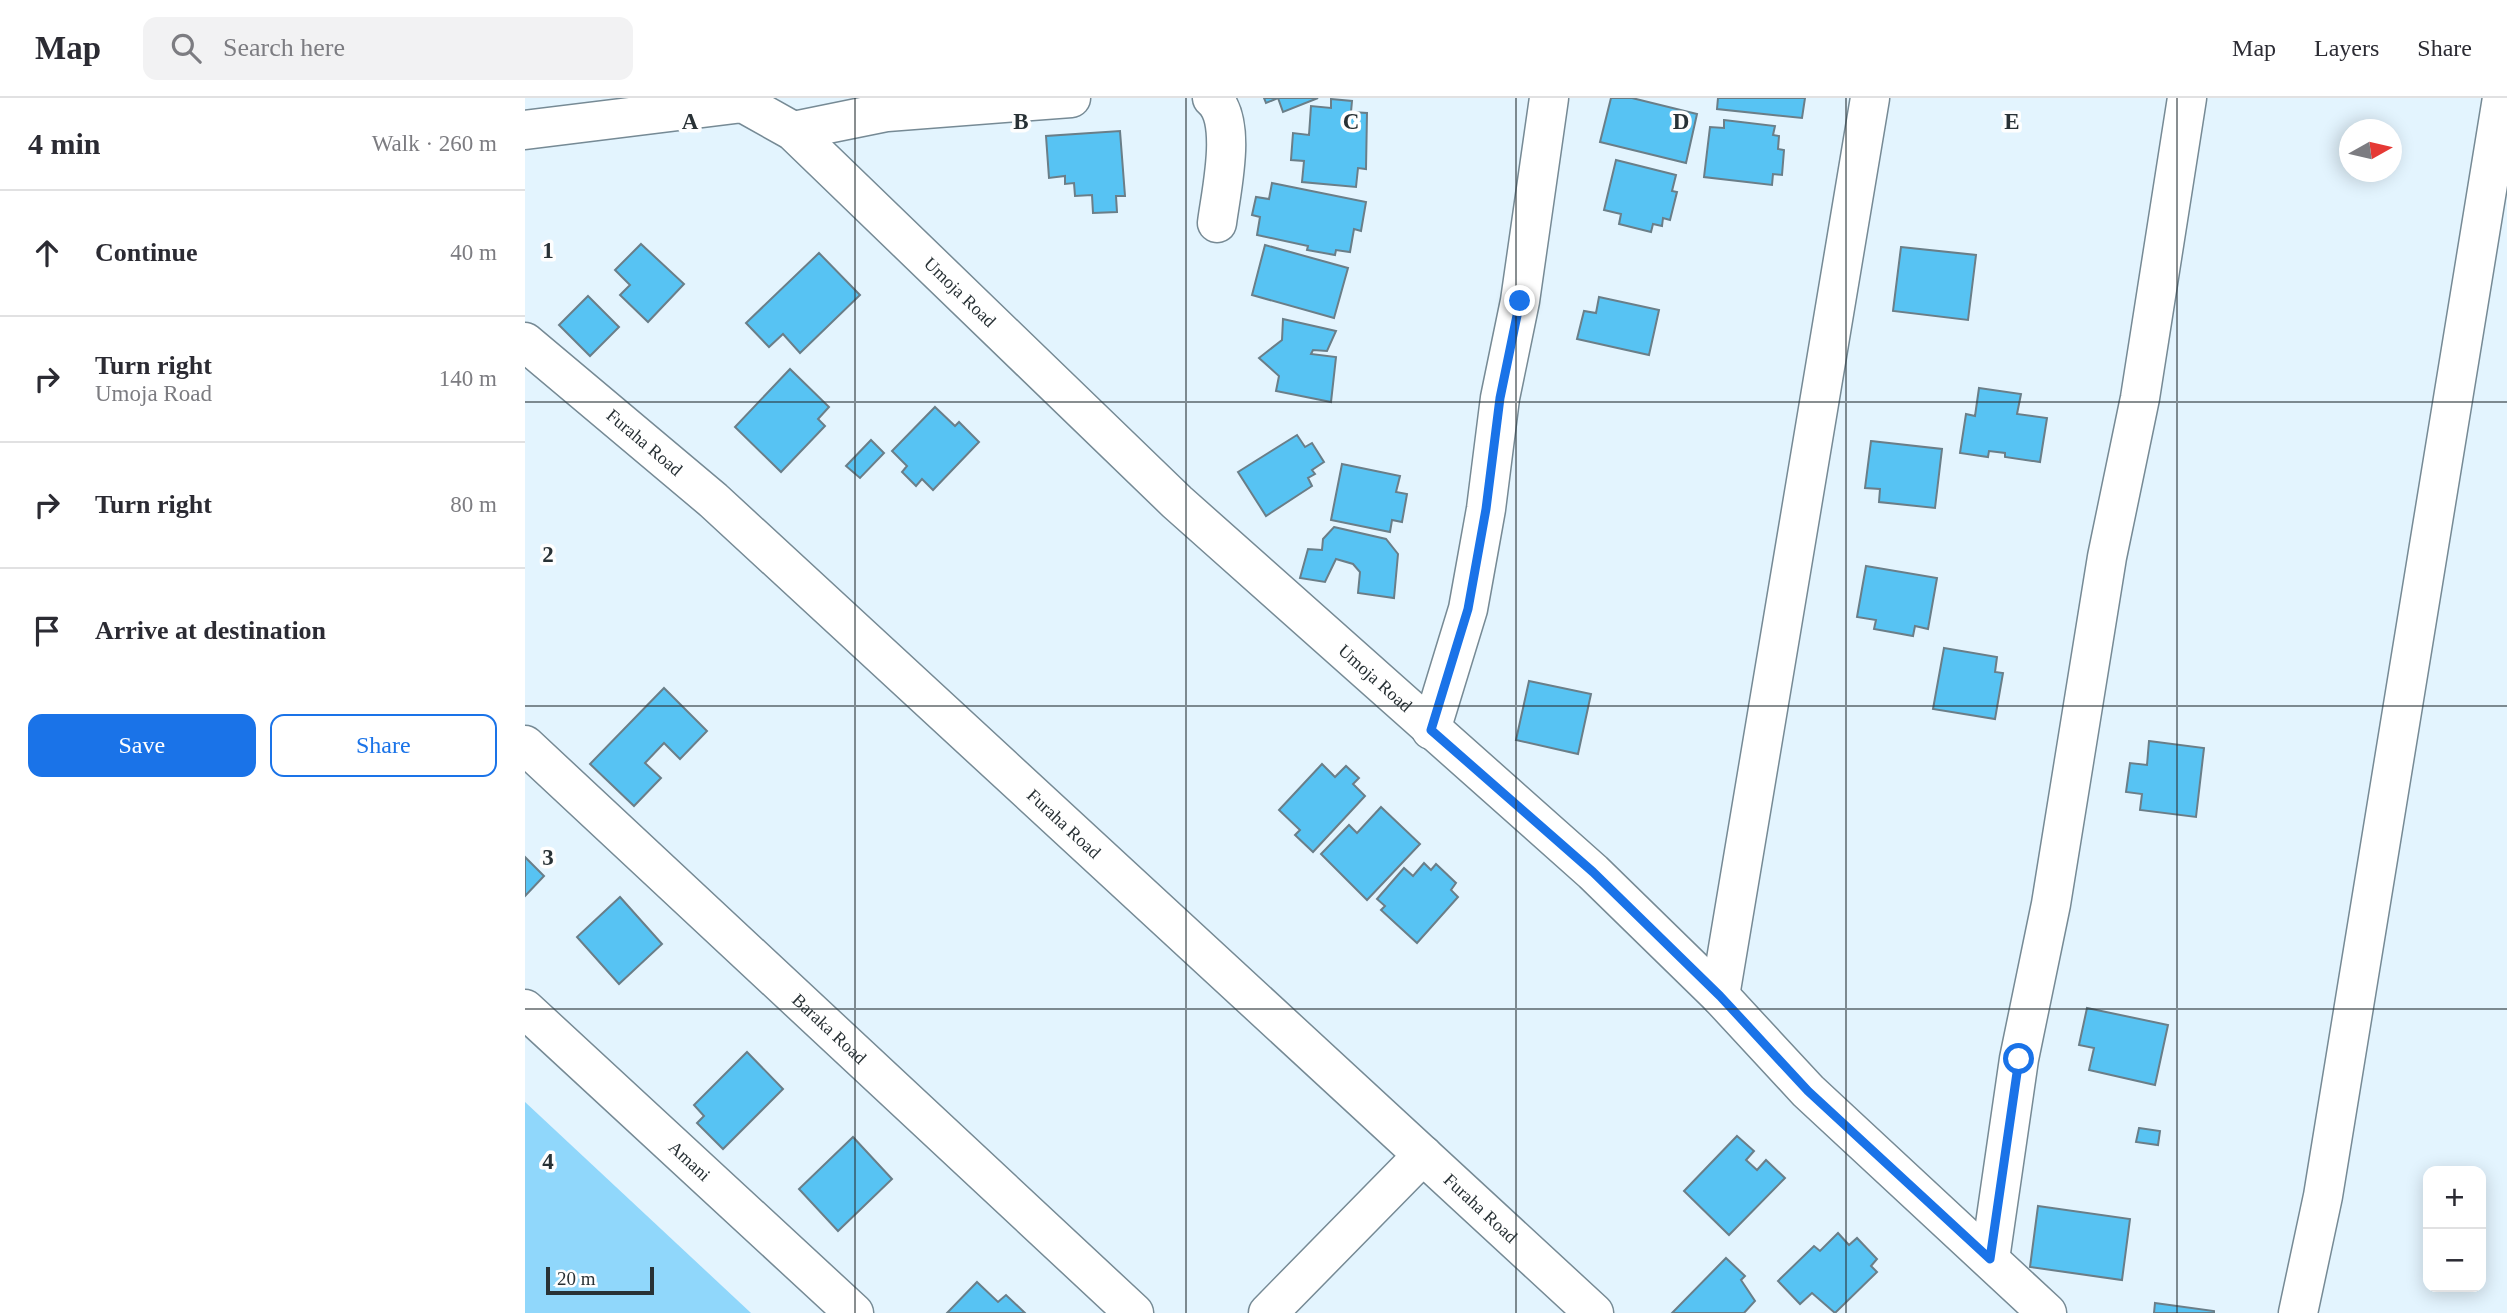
<!DOCTYPE html>
<html lang="en">
<head>
<meta charset="utf-8">
<style>
	body { margin:0; font-family:"Times New Roman",serif; background:#f2f2f3; color:#2b2b33 }
	.controls { position:absolute; right:21px; bottom:21px; display:grid; overflow:hidden; border-radius:14px; box-shadow:0 4px 18px #0003 }
	.controls button { width:63px; height:63px; display:grid; place-items:center; padding:0; border:0; border-bottom:2px solid #e1e1e2; background:#fff; color:#2b2b33; font:35px sans-serif }
	.compass { position:absolute; left:1814px; top:21px; width:63px; height:63px; border-radius:50%; background:#fff; box-shadow:0 4px 18px #0003; rotate:82deg }
	.scale { position:absolute; left:21px; bottom:18px; width:108px; box-sizing:border-box; padding-left:7px; border:4px solid #283135; border-top:0; font-size:19px; line-height:24px; white-space:nowrap; color:#283135; -webkit-text-stroke:5px #fefefe; paint-order:stroke }
	.stop { position:absolute; width:21px; height:21px; margin:-16px; border:5px solid #1a73e8; border-radius:50%; background:#fff }
	.stop.end { background:#1a73e8; border-color:#fff; box-shadow:0 2px 7px #0008 }
	.list { margin:0; padding:0; list-style:none }
	h2 { display:flex; justify-content:space-between; align-items:center; height:91px; margin:0; padding:0 28px; font-size:30px }
	h2 small { font-size:23px; font-weight:400; color:#7c7c81 }
	.list li { display:grid; grid-template-columns:46px 1fr auto; gap:21px; align-items:center; box-sizing:border-box; height:126px; padding:0 28px; border-top:2px solid #e1e1e2 }
	.list b { display:block; font-size:26px; white-space:nowrap }
	.list p { margin:0; font-size:23px; white-space:nowrap; color:#7c7c81 }
	.list em { font-size:23px; font-style:normal; color:#7c7c81 }
	.actions { display:flex; gap:14px; padding:21px 28px }
	.actions a { flex:1; padding:16px 0; border:2px solid #1a73e8; border-radius:14px; text-align:center; font-size:24px; color:#1a73e8 }
	.actions .main { background:#1a73e8; color:#fff }
	.icon { flex:none; width:38px; height:38px; fill:none; stroke:currentColor; stroke-width:2; stroke-linecap:round; stroke-linejoin:round }
	.map { position:relative; flex:none; width:1982px; height:1215px; overflow:hidden }
	header { display:flex; align-items:center; gap:42px; box-sizing:border-box; height:98px; padding:0 35px; background:#fff; border-bottom:2px solid #e1e1e2 }
	header strong { font-size:33px }
	nav { display:flex; gap:38px; margin-inline-start:auto; font-size:24px }
	.search { width:490px; height:63px; background:#f2f2f3; display:flex; align-items:center; gap:18px; box-sizing:border-box; padding:0 24px; border-radius:14px; color:#7c7c81; font-size:26px }
	main { display:flex }
	aside { flex:1; background:#fff }
	.map>svg:first-child { display:block }
	.green { fill:#90d7fb }
	.building { fill:#57c3f3; stroke:#6a7e88; stroke-width:2 }
	.lines { fill:none; stroke-linecap:round; stroke-linejoin:round }
	.minor-casing { stroke:#768a95; stroke-width:41 }
	.minor { stroke:#fff; stroke-width:38 }
	.route { stroke:#1a73e8; stroke-width:9 }
	.grid { fill:none; stroke:#283135; stroke-width:2; stroke-opacity:0.55 }
	.labels { text-anchor:middle; dominant-baseline:central; stroke-width:7; stroke-linejoin:round; paint-order:stroke }
	.street-label { font-size:18px; fill:#283135; stroke:#fefefe }
	.grid-label { font-size:23px; text-anchor:middle; font-weight:bold; fill:#283135; stroke:#fefefe; stroke-width:7; stroke-linejoin:round; paint-order:stroke }
</style>
</head>
<body>
<header>
<strong>Map</strong>
<div class="search"><svg class="icon" aria-label="search" viewBox="0 0 24 24"><circle cx="10" cy="10" r="6"/><path d="M15 15l6 6"/></svg>Search here</div>
<nav><a>Map</a><a>Layers</a><a>Share</a></nav>
</header>
<main>
<aside>
<h2>4 min<small>Walk · 260 m</small></h2>
<ul class="list">
<li><svg class="icon" aria-label="ahead" viewBox="0 0 24 24"><path d="M12 20V5M6 11l6-6 6 6"/></svg><div><b>Continue</b></div><em>40 m</em></li>
<li><svg class="icon" aria-label="right" viewBox="0 0 24 24"><path d="M7 20v-9h11M14 6l5 5-5 5"/></svg><div><b>Turn right</b><p>Umoja Road</p></div><em>140 m</em></li>
<li><svg class="icon" aria-label="right" viewBox="0 0 24 24"><path d="M7 20v-9h11M14 6l5 5-5 5"/></svg><div><b>Turn right</b></div><em>80 m</em></li>
<li><svg class="icon" aria-label="arrive" viewBox="0 0 24 24"><path d="M6 21V4h12l-3 4 3 4H6"/></svg><div><b>Arrive at destination</b></div></li>
</ul>
<div class="actions"><a class="main">Save</a><a>Share</a></div>
</aside>
<div class="map">
<svg width="1982" height="1215" viewBox="0 0 1982 1215">
	<rect width="100%" height="100%" fill="#e3f4fe"/>
	<polygon class="green" points="0,1004 226,1215 0,1215"/>
	<g class="building">
		<polygon points="739,0 793,0 758,14 753,0 741,5"/>
		<polygon points="1086,0 1107,0 1172,16 1161,65 1075,44"/>
		<polygon points="1193,0 1280,0 1277,20 1192,11"/>
		<polygon points="806,1 827,3 826,14 842,15 841,71 833,70 831,89 777,84 779,63 766,62 768,35 784,37 786,8 806,10"/>
		<polygon points="1199,22 1250,28 1248,37 1254,38 1253,51 1259,52 1257,77 1248,76 1247,87 1179,79 1185,29 1199,30"/>
		<polygon points="595,33 600,98 591,98 592,114 568,115 567,97 550,98 549,85 540,86 540,78 524,80 521,38"/>
		<polygon points="1091,62 1151,77 1147,93 1152,94 1145,122 1138,120 1137,128 1128,126 1126,134 1094,126 1096,116 1079,112"/>
		<polygon points="747,85 841,104 836,133 829,131 825,154 811,152 810,157 782,152 783,148 732,137 735,119 727,117 731,99 744,101"/>
		<polygon points="116,146 159,186 123,224 95,197 105,187 90,172"/>
		<polygon points="740,147 823,170 809,220 727,197"/>
		<polygon points="1376,149 1451,157 1443,222 1368,213"/>
		<polygon points="294,155 335,197 275,255 258,236 244,249 221,225"/>
		<polygon points="63,198 94,229 65,258 34,227"/>
		<polygon points="1074,199 1134,212 1124,257 1052,241 1059,213 1071,215"/>
		<polygon points="758,221 811,233 802,253 788,252 786,256 811,259 806,304 751,293 754,278 734,260 757,242"/>
		<polygon points="265,271 304,309 293,321 300,328 256,374 210,329"/>
		<polygon points="1454,290 1496,296 1492,316 1522,320 1515,364 1480,359 1480,355 1464,353 1463,359 1435,355 1441,316 1450,318"/>
		<polygon points="410,309 430,328 434,324 454,344 408,392 397,381 391,388 377,374 382,368 367,353"/>
		<polygon points="772,337 780,349 787,345 799,364 787,372 790,376 783,380 787,388 741,418 713,374"/>
		<polygon points="346,342 359,355 335,380 321,368"/>
		<polygon points="1346,343 1417,351 1410,410 1354,404 1355,391 1340,390"/>
		<polygon points="817,366 875,378 871,394 882,396 877,424 867,422 865,434 806,422"/>
		<polygon points="809,429 861,441 873,456 869,500 833,495 835,474 828,466 811,461 800,484 775,480 783,451 797,452 798,441"/>
		<polygon points="1341,468 1412,480 1403,531 1390,528 1388,538 1349,531 1351,522 1332,519"/>
		<polygon points="1419,550 1472,559 1470,574 1478,575 1470,621 1408,611"/>
		<polygon points="1004,583 1066,596 1053,656 991,642"/>
		<polygon points="139,590 182,633 155,661 139,645 120,665 136,680 109,708 65,666"/>
		<polygon points="1624,643 1679,650 1671,719 1615,712 1617,696 1601,694 1605,665 1622,667"/>
		<polygon points="797,666 810,679 821,668 834,680 828,686 840,698 788,754 770,737 775,732 754,712"/>
		<polygon points="856,709 895,746 842,802 796,756 824,727 832,735"/>
		<polygon points="0,759 19,778 0,798"/>
		<polygon points="899,765 906,772 911,766 931,785 926,792 933,799 892,845 856,812 860,808 852,801 879,770 888,778"/>
		<polygon points="95,799 137,846 94,886 52,839"/>
		<polygon points="1562,910 1643,927 1630,987 1564,972 1569,950 1554,947"/>
		<polygon points="222,954 258,991 198,1051 172,1025 179,1018 169,1007"/>
		<polygon points="1614,1030 1635,1033 1633,1047 1611,1044"/>
		<polygon points="1212,1038 1229,1053 1221,1062 1232,1072 1241,1062 1260,1080 1204,1137 1159,1093"/>
		<polygon points="328,1039 367,1081 313,1133 274,1091"/>
		<polygon points="1513,1108 1605,1121 1597,1182 1505,1169"/>
		<polygon points="1313,1135 1324,1147 1332,1140 1352,1161 1346,1168 1352,1174 1310,1215 1287,1195 1275,1206 1253,1183 1289,1148 1295,1153"/>
		<polygon points="1201,1160 1220,1178 1216,1182 1230,1203 1219,1215 1147,1215"/>
		<polygon points="452,1184 473,1204 481,1197 500,1215 422,1215"/>
		<polygon points="1630,1205 1689,1213 1689,1215 1629,1215"/>
	</g>
	<g class="lines">
		<g class="minor-casing">
			<g id="minor">
				<path d="M687,0c26,22 9,93 5,125"/>
				<path id="s1" d="M0,32l218,-27 50,28 384,371 416,370 127,124 88,95 239,222"/>
				<polyline points="268,33 362,14 546,0"/>
				<path id="s2" d="M0,244l188,158 881,813"/>
				<polyline points="906,632 943,511 961,411 975,300 995,203 1024,0"/>
				<path id="s3" d="M0,647l609,568"/>
				<polyline points="1195,898 1345,0"/>
				<path id="s4" d="M0,911l329,304"/>
				<polyline points="1465,1161 1494,961 1526,806 1582,459 1615,300 1662,0"/>
				<polyline points="743,1215 898,1057"/>
				<polyline points="1773,1215 1798,1098 1977,0"/>
			</g>
		</g>
		<use href="#minor" class="minor"/>
	</g>
	<g class="lines">
		<polyline class="route" points="995,203 975,300 961,411 943,511 906,632 1068,774 1195,898 1283,993 1465,1161 1494,961"/>
	</g>
	<path class="grid" d="M330,0v1215M661,0v1215M991,0v1215M1321,0v1215M1652,0v1215M0,304h1982M0,608h1982M0,911h1982"/>
	<g class="labels">
		<g class="street-label">
			<text stroke="none"><textPath href="#s1" startOffset="509">Umoja Road</textPath></text>
			<text stroke="none"><textPath href="#s2" startOffset="156">Furaha Road</textPath></text>
			<text stroke="none"><textPath href="#s1" startOffset="1076">Umoja Road</textPath></text>
			<text stroke="none"><textPath href="#s2" startOffset="723">Furaha Road</textPath></text>
			<text stroke="none"><textPath href="#s3" startOffset="416">Baraka Road</textPath></text>
			<text stroke="none"><textPath href="#s4" startOffset="224">Amani</textPath></text>
			<text stroke="none"><textPath href="#s2" startOffset="1290">Furaha Road</textPath></text>
		</g>
	</g>
	<g class="grid-label">
		<text x="165" y="31">A</text>
		<text x="496" y="31">B</text>
		<text x="826" y="31">C</text>
		<text x="1156" y="31">D</text>
		<text x="1487" y="31">E</text>
		<text x="23" y="160">1</text>
		<text x="23" y="464">2</text>
		<text x="23" y="767">3</text>
		<text x="23" y="1071">4</text>
	</g>
</svg>
<div class="controls">
<button>+</button>
<button>−</button>
</div>
<svg class="compass" viewBox="-18 -18 36 36"><path d="M0-13l5 13h-10z" fill="#e53935"/><path d="M0 13l5-13h-10z" fill="#7c7c81"/></svg>
<div class="scale">20 m</div>
<div class="stop" style="left:1494px;top:961px"></div>
<div class="stop end" style="left:995px;top:203px"></div>
</div>
</main>
</body>
</html>
